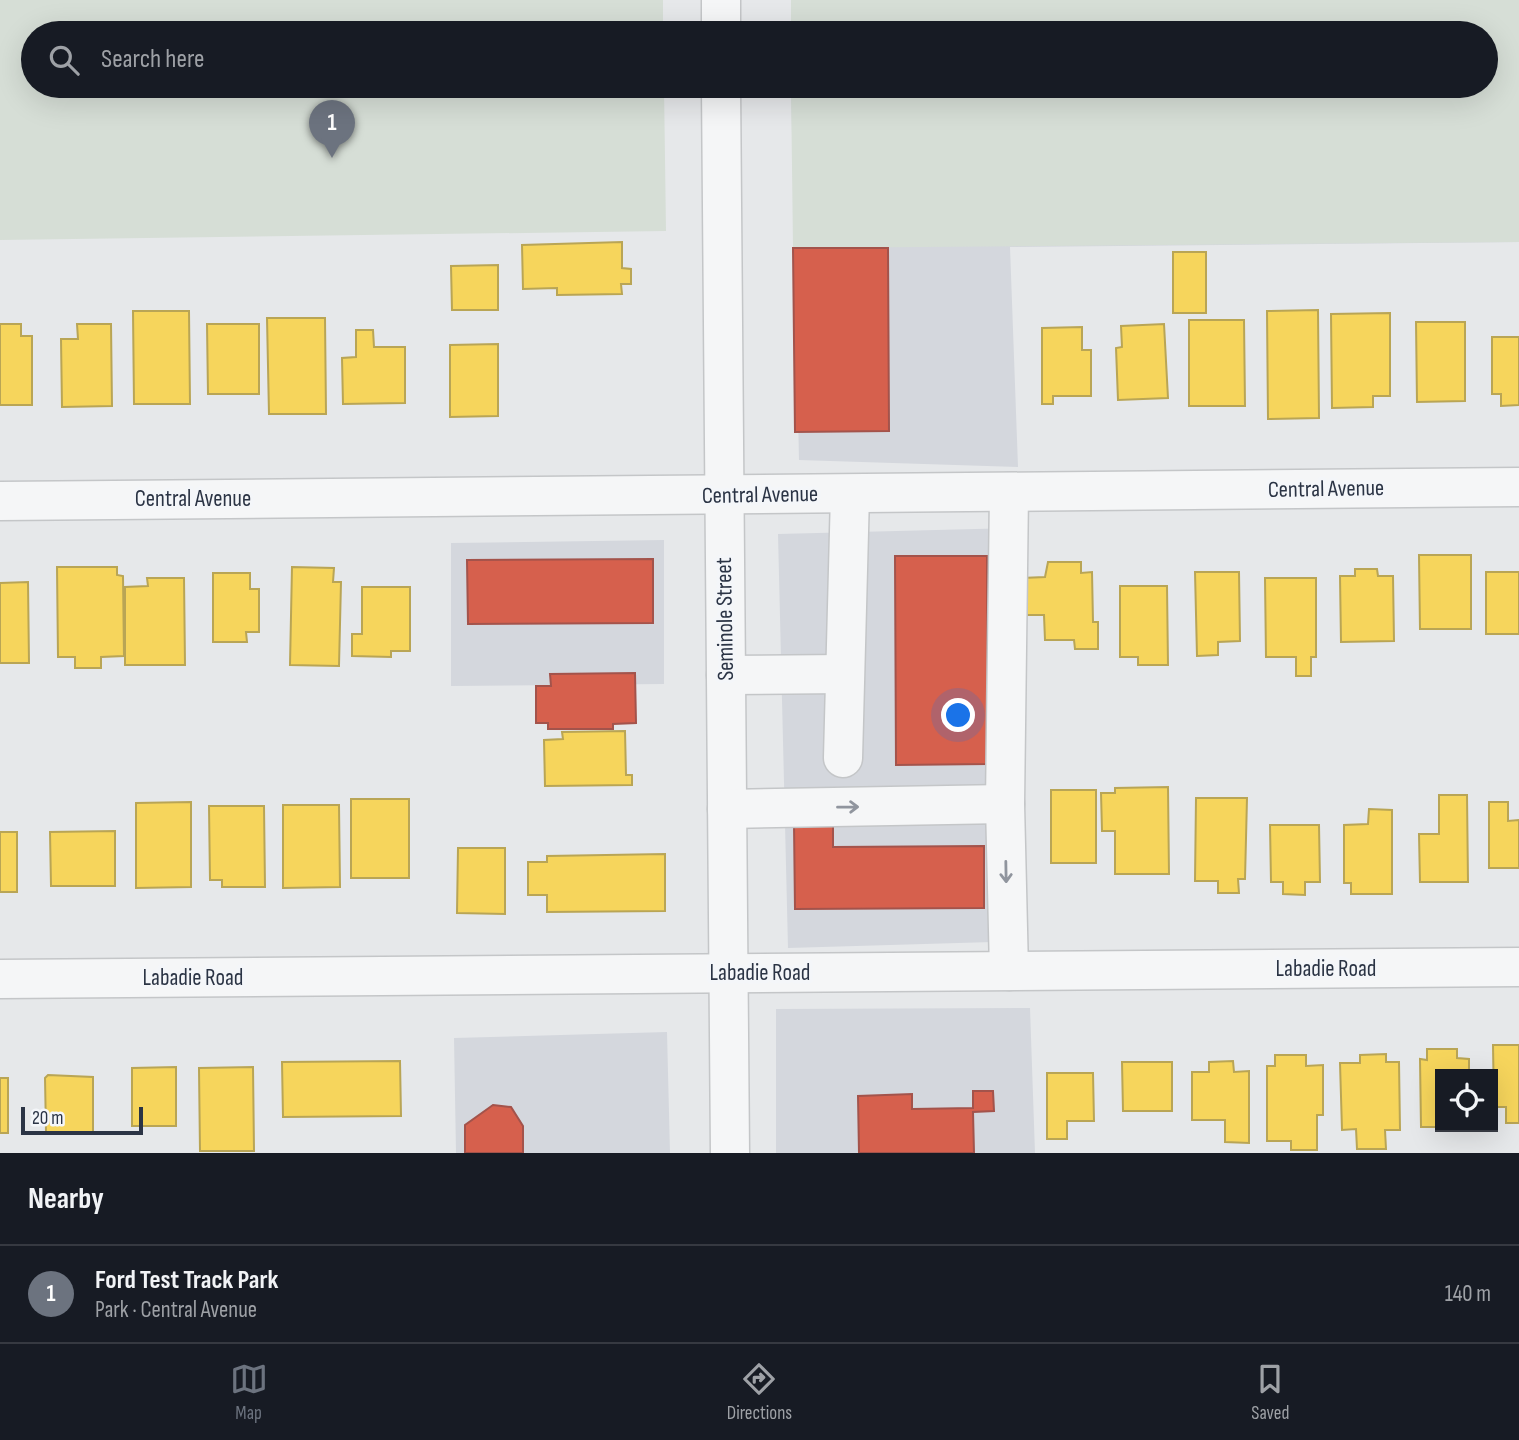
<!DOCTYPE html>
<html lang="en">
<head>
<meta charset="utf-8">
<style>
	body { margin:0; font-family:"Sofia Sans Condensed",sans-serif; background:#242831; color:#f1f3f6 }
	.controls { position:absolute; right:21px; bottom:21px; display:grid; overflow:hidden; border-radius:0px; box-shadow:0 7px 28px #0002 }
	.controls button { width:63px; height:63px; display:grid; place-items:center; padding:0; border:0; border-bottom:2px solid #363941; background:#171b24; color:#f1f3f6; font:35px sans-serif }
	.scale { position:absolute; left:21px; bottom:18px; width:122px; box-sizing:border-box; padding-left:7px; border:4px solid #2b3445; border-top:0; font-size:19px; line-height:24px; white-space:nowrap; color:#2b3445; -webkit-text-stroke:5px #f4f6f9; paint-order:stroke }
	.you { position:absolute; left:959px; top:716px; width:24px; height:24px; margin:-18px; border:5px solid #fff; border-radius:50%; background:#1a73e8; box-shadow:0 0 0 10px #1a73e833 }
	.badge { display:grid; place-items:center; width:46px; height:46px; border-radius:50%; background:#6c737f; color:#fff; font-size:23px; font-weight:700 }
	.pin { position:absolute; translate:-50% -58px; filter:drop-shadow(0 2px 4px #0008) }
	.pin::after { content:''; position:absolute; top:37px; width:24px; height:21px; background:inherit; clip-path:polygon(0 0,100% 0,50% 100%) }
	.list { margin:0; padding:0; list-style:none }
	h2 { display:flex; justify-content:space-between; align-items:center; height:91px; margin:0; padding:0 28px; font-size:30px }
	h2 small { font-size:23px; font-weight:400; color:#9ea1a6 }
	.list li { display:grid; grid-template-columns:46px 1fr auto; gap:21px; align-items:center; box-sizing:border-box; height:98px; padding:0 28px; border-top:2px solid #363941 }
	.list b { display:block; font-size:26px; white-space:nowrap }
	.list p { margin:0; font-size:23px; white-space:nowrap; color:#9ea1a6 }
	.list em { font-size:23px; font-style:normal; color:#9ea1a6 }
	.icon { flex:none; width:38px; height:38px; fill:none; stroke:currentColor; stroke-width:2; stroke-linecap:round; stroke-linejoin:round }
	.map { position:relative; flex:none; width:1519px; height:1153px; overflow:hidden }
	.search { position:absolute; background:#171b24; box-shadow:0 7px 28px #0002; left:21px; right:21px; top:21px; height:77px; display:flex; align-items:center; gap:18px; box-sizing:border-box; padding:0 24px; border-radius:38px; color:#9ea1a6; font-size:26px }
	.sheet { height:189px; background:#171b24 }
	nav { display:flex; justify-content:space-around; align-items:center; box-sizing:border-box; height:98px; border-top:2px solid #363941; background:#171b24; font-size:19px; color:#9ea1a6 }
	nav a { display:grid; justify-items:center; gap:4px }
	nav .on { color:#6c737f }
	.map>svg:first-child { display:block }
	.built { fill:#d4d7dd }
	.green { fill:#d6ded6 }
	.homes { fill:#f6d55c; stroke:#b9a555; stroke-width:2 }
	.shops { fill:#d6604d; stroke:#a3534b; stroke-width:2 }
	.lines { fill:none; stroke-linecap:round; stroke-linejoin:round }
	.minor-casing { stroke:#c4c6c8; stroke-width:41 }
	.minor { stroke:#f5f6f7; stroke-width:38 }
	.oneway { stroke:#90959e }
	.labels { text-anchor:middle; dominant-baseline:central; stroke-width:7; stroke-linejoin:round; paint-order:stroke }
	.street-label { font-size:23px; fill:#2b3445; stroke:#f4f6f9 }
</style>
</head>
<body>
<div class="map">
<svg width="1519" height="1153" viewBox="0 0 1519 1153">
	<rect width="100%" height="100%" fill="#e6e8ea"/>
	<g class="built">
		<polygon points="791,0 1519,0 1519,242 1010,247 1018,467 799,460 791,86 1486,86 1486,33 791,33"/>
		<polygon points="1015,528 1025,941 788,948 778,534"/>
		<polygon points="664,540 664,684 451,686 451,543"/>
		<polygon points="1030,1008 1035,1153 776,1153 776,1009"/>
		<polygon points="667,1032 670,1153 456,1153 454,1038"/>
	</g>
	<g class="green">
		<polygon points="0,0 663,0 663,33 33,33 33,86 664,86 666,231 0,240"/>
		<polygon points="791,0 1519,0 1519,242 793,248 791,86 1486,86 1486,33 791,33"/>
	</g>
	<g class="homes">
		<polygon points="622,242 622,268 631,269 631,284 621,284 622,294 557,295 557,288 523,289 522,245"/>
		<rect x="1173" y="252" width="33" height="61"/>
		<polygon points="498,265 498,310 452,310 451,266"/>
		<polygon points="1318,310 1319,418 1268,419 1267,311"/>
		<polygon points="133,311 189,311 190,404 134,404"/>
		<polygon points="1390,313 1390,396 1373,396 1373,407 1332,408 1331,314"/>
		<polygon points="267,318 325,318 326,414 269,414"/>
		<polygon points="1189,320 1244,320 1245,406 1189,406"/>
		<polygon points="1416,322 1465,322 1465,401 1417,402"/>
		<polygon points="0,324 21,324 21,336 32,336 32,405 0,405"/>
		<polygon points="77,324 111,324 112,406 62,407 61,339 78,339"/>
		<polygon points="207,324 259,324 259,394 208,394"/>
		<polygon points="1164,324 1168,398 1118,400 1116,348 1122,347 1121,326"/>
		<polygon points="1082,327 1082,350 1091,350 1091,396 1053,396 1053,404 1042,404 1042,328"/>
		<polygon points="356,330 373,330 374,347 405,347 405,403 343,404 342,358 356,357"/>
		<polygon points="1492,337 1519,337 1519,405 1501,406 1501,394 1492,394"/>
		<polygon points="498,344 498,416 450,417 450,345"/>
		<polygon points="1419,555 1471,555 1471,629 1420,629"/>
		<polygon points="1048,562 1081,562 1081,573 1092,572 1093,622 1098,622 1098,649 1075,649 1074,640 1045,640 1044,615 1023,615 1022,578 1045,577"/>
		<polygon points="57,567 117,567 117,575 123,576 124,656 101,657 101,668 75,668 75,657 58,657"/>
		<polygon points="292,567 334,568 333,582 341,582 339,666 290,665"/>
		<polygon points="1355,569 1377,569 1378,576 1393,576 1394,641 1341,642 1340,576 1355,576"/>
		<polygon points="1195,572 1239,572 1240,641 1218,642 1218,655 1197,656"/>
		<rect x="1486" y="572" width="33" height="62"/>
		<polygon points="213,573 250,573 250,589 259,589 259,632 246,632 247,642 213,642"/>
		<polygon points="147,578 184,578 185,665 125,665 125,587 148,586"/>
		<polygon points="1265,578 1316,578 1316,657 1311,657 1311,676 1296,676 1296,657 1266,657"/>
		<polygon points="28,582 29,663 0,663 0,583"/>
		<polygon points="1120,586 1167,586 1168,665 1138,665 1138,657 1120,657"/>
		<polygon points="362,587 410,587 410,651 391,651 391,657 352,656 352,634 362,634"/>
		<polygon points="625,731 626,775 632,775 632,785 545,786 544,740 563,739 562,732"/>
		<polygon points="1168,787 1169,874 1115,874 1115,831 1102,831 1101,793 1115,793 1115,788"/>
		<rect x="1051" y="790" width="45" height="73"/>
		<polygon points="1439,795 1467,795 1468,882 1420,882 1419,834 1439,834"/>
		<polygon points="1196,798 1247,798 1245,879 1238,879 1239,893 1218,893 1218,881 1195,881"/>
		<rect x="351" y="799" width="58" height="79"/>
		<polygon points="191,802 191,887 136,888 136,803"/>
		<polygon points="1489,802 1508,802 1508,821 1519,820 1519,868 1489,868"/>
		<polygon points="283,805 339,805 340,887 283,888"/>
		<polygon points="209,806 264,806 265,887 222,887 222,880 210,880"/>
		<polygon points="1369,809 1392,810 1392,894 1351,894 1351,883 1344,883 1344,825 1368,824"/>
		<polygon points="1270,825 1319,825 1320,882 1305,882 1305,895 1283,894 1283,882 1271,882"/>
		<polygon points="115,831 115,886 51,886 50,832"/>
		<rect x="0" y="832" width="17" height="60"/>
		<polygon points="458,848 505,848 505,914 457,913"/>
		<polygon points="665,854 665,911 547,912 547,895 528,895 528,862 547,862 547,856"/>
		<polygon points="1493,1045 1519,1045 1519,1123 1506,1123 1506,1107 1494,1107"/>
		<polygon points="1427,1049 1457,1049 1457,1058 1469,1059 1469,1074 1440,1074 1440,1127 1421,1127 1420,1059 1427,1060"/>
		<polygon points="1386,1054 1386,1062 1399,1062 1400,1130 1385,1130 1386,1149 1357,1149 1356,1129 1342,1130 1340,1063 1360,1063 1360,1055"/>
		<polygon points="1275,1055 1306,1055 1306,1066 1323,1065 1323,1115 1317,1115 1317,1150 1291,1150 1291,1141 1267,1141 1267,1066 1275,1066"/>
		<polygon points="400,1061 401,1116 283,1117 282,1062"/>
		<polygon points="1233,1061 1234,1072 1249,1071 1249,1143 1225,1142 1225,1120 1192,1120 1192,1072 1209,1072 1209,1062"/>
		<polygon points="1122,1062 1172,1062 1172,1111 1123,1111"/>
		<polygon points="176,1067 176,1126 132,1126 132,1068"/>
		<polygon points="253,1067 254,1151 200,1151 199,1068"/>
		<polygon points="1047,1073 1093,1073 1094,1121 1067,1121 1067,1139 1047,1139"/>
		<polygon points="48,1075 93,1077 93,1132 46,1132 45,1078"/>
		<rect x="0" y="1078" width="8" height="55"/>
	</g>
	<g class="shops">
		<polygon points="793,248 888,248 889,431 795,432"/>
		<polygon points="895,556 987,556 988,764 896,765"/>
		<polygon points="653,559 653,623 468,624 467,560"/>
		<polygon points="635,673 636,723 613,724 613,729 548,729 548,723 536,723 536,686 551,686 550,674"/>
		<polygon points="833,823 833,847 984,846 984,908 795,909 794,824"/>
		<polygon points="973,1091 993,1091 994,1111 973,1112 974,1153 859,1153 858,1096 912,1094 912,1109 973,1108"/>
		<polygon points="493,1105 511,1107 523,1126 523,1153 465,1153 465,1125"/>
	</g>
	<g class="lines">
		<g class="minor-casing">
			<g id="minor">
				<polyline points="721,0 721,33"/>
				<polyline points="721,86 730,1153"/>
				<polyline points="1009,492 1005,804 1009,971"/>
				<polyline points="0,501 1519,487"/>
				<polyline points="726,675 844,674"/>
				<polyline points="843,758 850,494"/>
				<polyline points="727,809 1005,804"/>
				<polyline points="0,979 1519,967"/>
			</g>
		</g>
		<use href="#minor" class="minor"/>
	</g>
	<defs><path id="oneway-shaft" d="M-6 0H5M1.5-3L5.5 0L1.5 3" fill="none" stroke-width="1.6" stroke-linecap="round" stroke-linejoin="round" transform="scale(1.75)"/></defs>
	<g class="oneway">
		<use href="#oneway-shaft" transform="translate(848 807) rotate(-1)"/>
		<use href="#oneway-shaft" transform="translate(1006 872) rotate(89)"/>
	</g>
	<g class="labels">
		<g class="street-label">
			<text transform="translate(1326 489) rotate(-1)">Central Avenue</text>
			<text transform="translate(760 495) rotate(-1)">Central Avenue</text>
			<text x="193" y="499">Central Avenue</text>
			<text transform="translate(725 619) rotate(-91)">Seminole Street</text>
			<text x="1326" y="969">Labadie Road</text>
			<text x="760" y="973">Labadie Road</text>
			<text x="193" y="978">Labadie Road</text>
		</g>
	</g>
</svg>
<div class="controls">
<button><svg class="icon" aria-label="locate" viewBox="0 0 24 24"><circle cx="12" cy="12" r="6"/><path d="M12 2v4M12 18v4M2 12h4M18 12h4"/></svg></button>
</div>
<div class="scale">20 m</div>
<div class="you"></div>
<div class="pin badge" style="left:332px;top:158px">1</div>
<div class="search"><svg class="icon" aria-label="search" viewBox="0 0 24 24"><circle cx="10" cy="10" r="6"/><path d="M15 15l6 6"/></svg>Search here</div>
</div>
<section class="sheet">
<h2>Nearby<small></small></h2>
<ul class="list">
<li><span class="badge">1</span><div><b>Ford Test Track Park</b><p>Park · Central Avenue</p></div><em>140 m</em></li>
</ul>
</section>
<nav>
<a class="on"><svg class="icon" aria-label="map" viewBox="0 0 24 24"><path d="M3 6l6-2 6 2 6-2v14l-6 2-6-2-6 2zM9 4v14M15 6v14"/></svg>Map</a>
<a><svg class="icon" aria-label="directions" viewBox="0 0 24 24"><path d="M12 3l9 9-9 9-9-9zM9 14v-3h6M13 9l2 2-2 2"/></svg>Directions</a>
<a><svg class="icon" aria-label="saved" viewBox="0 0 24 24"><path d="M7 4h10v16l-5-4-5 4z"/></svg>Saved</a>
</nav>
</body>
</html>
